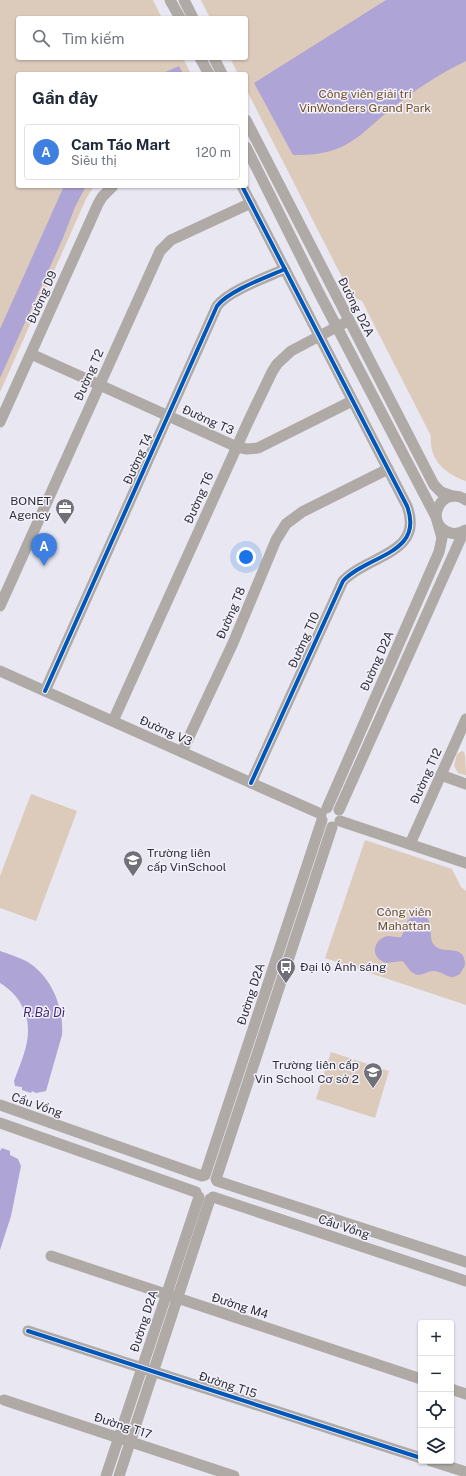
<!DOCTYPE html>
<html lang="vi">
<head>
<meta charset="utf-8">
<style>
	body { margin:0; font-family:"Public Sans",sans-serif; background:#f6f6f7; color:#1f2937 }
	.controls { position:absolute; right:12px; bottom:12px; display:grid; overflow:hidden; border-radius:4px; box-shadow:0 1px 3px #0004 }
	.controls button { width:36px; height:36px; display:grid; place-items:center; padding:0; border:0; border-bottom:1px solid #e0e1e3; background:#fff; color:#1f2937; font:20px sans-serif }
	.you { position:absolute; left:246px; top:557px; width:14px; height:14px; margin:-10px; border:3px solid #fff; border-radius:50%; background:#1a73e8; box-shadow:0 0 0 6px #1a73e833 }
	.badge { display:grid; place-items:center; width:26px; height:26px; border-radius:50%; background:#2563eb; color:#fff; font-size:13px; font-weight:700 }
	.pin { position:absolute; translate:-50% -33px; filter:drop-shadow(0 1px 2px #0008) }
	.pin::after { content:''; position:absolute; top:21px; width:14px; height:12px; background:inherit; clip-path:polygon(0 0,100% 0,50% 100%) }
	.list { margin:0; padding:0; list-style:none }
	h2 { display:flex; justify-content:space-between; align-items:center; height:52px; margin:0; padding:0 16px; font-size:17px }
	h2 small { font-size:13px; font-weight:400; color:#747a83 }
	.list li { display:grid; grid-template-columns:26px 1fr auto; gap:12px; align-items:center; box-sizing:border-box; height:56px; margin:0 8px 8px; padding:0 8px; border:1px solid #e0e1e3; border-radius:4px }
	.list b { display:block; font-size:15px; white-space:nowrap }
	.list p { margin:0; font-size:13px; white-space:nowrap; color:#747a83 }
	.list em { font-size:13px; font-style:normal; color:#747a83 }
	.icon { flex:none; width:22px; height:22px; fill:none; stroke:currentColor; stroke-width:2; stroke-linecap:round; stroke-linejoin:round }
	.map { position:relative; flex:none; width:466px; height:1476px; overflow:hidden }
	.search { position:absolute; background:#fff; box-shadow:0 1px 3px #0004; left:16px; top:16px; width:232px; height:44px; display:flex; align-items:center; gap:10px; box-sizing:border-box; padding:0 14px; border-radius:4px; color:#747a83; font-size:15px }
	.panel { position:absolute; background:#fff; box-shadow:0 1px 3px #0004; left:16px; top:72px; width:232px; height:116px; border-radius:4px }
	.map>svg:first-child { display:block }
	.green { fill:#dccbbb }
	.water { fill:#aea4d5 }
	.lines { fill:none; stroke-linecap:round; stroke-linejoin:round }
	.minor { stroke:#afaaa6; stroke-width:11 }
	.cycleway-casing { stroke:#f3f1fc; stroke-width:6 }
	.cycleway { stroke:#0057b8; stroke-width:4 }
	.labels { text-anchor:middle; dominant-baseline:central; stroke-width:3; stroke-linejoin:round; paint-order:stroke }
	.park-label { font-size:12px; fill:#715024; stroke:#f3f1fc }
	.street-label { font-size:12px; fill:#313037; stroke:#f3f1fc }
	.poi-label { font-size:12px; fill:#313037; stroke:#f3f1fc; text-anchor:end }
	.water-label { font-size:13px; font-style:italic; fill:#412976; stroke:#f3f1fc }
</style>
</head>
<body>
<div class="map">
<svg width="466" height="1476" viewBox="0 0 466 1476">
	<rect width="100%" height="100%" fill="#e9e7f1"/>
	<g class="green">
		<polygon points="0,0 153,0 162,18 18,18 18,58 183,58 191,74 18,74 18,186 94,186 86,199 0,392"/>
		<path d="M201,0h265v481c-21,-7 -37,-21 -35,-45l-69,-135 -10,-4 -106,-208v-15h-8l-8,-16h16v-40h-36z"/>
		<polygon points="462,751 464,752 465,755 466,775 465,775 458,773 454,766 457,754"/>
		<polygon points="31,794 77,811 36,921 0,908 0,876"/>
		<polygon points="365,840 452,869 461,887 466,891 466,1005 325,958"/>
		<polygon points="331,1052 389,1071 375,1118 316,1099"/>
	</g>
	<g class="water">
		<path d="M386,0h80v61c-25,12 -48,27 -70,44 -39,31 -48,51 -103,50l-39,-72z"/>
		<polygon points="179,66 183,74 161,74"/>
		<polygon points="64,186 86,186 75,207 63,238 0,378 0,329"/>
		<path d="M414,916c25,-3 12,19 20,29 9,11 31,-3 31,20l-5,9c-12,8 -15,-3 -27,-3 -7,0 -11,6 -18,3 -7,-3 -8,-10 -13,-13l-16,2c-5,-2 -10,-5 -11,-11 -1,-8 6,-16 14,-16 4,0 7,2 12,1 6,-9 3,-17 13,-21z"/>
		<path d="M0,951c9,3 18,6 26,10 25,14 38,46 36,74l-16,56 -10,2 -4,-2 -1,2 -9,-3v-3l-7,-1 -1,-5c9,-24 21,-48 9,-73 -5,-11 -13,-19 -23,-25z"/>
		<polygon points="2,1148 10,1151 10,1155 18,1159 21,1166 11,1216 0,1250 0,1151"/>
	</g>
	<g class="lines">
		<g class="minor">
			<polyline points="170,0 180,18"/>
			<polyline points="184,0 193,18"/>
			<polyline points="200,58 209,74"/>
			<polyline points="214,58 222,74"/>
			<polyline points="246,120 434,485 441,492 452,496"/>
			<polyline points="246,147 317,289 436,517"/>
			<path d="M242,186l165,320c18,48 -40,49 -64,75l-92,202"/>
			<polyline points="31,354 237,447 247,449 258,448 352,401"/>
			<polyline points="0,422 98,204 102,197 113,186"/>
			<path d="M466,500c-24,-16 -43,22 -18,32 6,3 13,1 18,-2"/>
			<polyline points="0,606 160,251 171,240 251,203"/>
			<polyline points="0,671 321,814"/>
			<path d="M45,691l172,-385c11,-15 50,-29 68,-37"/>
			<polyline points="113,721 248,422 272,372 277,364 291,351 348,321"/>
			<polyline points="182,752 233,643 276,540 286,524 302,512 388,469"/>
			<polyline points="441,775 466,784"/>
			<polyline points="327,808 439,552 442,538 438,524"/>
			<polyline points="339,810 464,531"/>
			<polyline points="340,821 466,863"/>
			<polyline points="410,844 466,719"/>
			<polyline points="0,1105 202,1176"/>
			<polyline points="0,1123 196,1192"/>
			<polyline points="205,1175 322,820"/>
			<polyline points="216,1179 332,827"/>
			<polyline points="217,1181 466,1262"/>
			<polyline points="213,1197 466,1281"/>
			<polyline points="51,1256 421,1379"/>
			<polyline points="28,1331 421,1458"/>
			<polyline points="451,1389 466,1394"/>
			<polyline points="4,1400 234,1476"/>
			<polyline points="431,1461 466,1472"/>
			<polyline points="106,1476 199,1197"/>
			<polyline points="119,1476 210,1199"/>
		</g>
		<g class="cycleway-casing">
			<g id="cycleway">
				<path d="M242,186l165,320c18,48 -40,49 -64,75l-92,202"/>
				<path d="M45,691l172,-385c11,-15 50,-29 68,-37"/>
				<polyline points="28,1331 421,1458"/>
			</g>
		</g>
		<use href="#cycleway" class="cycleway"/>
	</g>
	<defs>
		<g id="office-pin" transform="scale(1)"><path d="M0 17L-7.5 6A9.5 9.5 0 1 1 7.5 6Z" fill="#717078" stroke="#f3f1fc"/><path d="M-6-3h4V-5.5h4V-3h4V5H-6ZM-1-4.5V-3h2v-1.5ZM-6 0V1H6V0Z" fill="#fff"/></g>
		<g id="school-pin" transform="scale(1)"><path d="M0 17L-7.5 6A9.5 9.5 0 1 1 7.5 6Z" fill="#717078" stroke="#f3f1fc"/><path d="M0-5L7-2L0 1L-7-2ZM-4 1L0 2.5L4 1V4Q0 6-4 4Z" fill="#fff"/></g>
		<g id="bus-pin" transform="scale(1)"><path d="M0 17L-7.5 6A9.5 9.5 0 1 1 7.5 6Z" fill="#717078" stroke="#f3f1fc"/><path d="M-5-6H5V4H4V6H2V4H-2V6H-4V4H-5ZM-3.5-4V0h7V-4ZM-3.5 1.2v1.5H-2V1.2ZM2 1.2v1.5H3.5V1.2Z" fill="#fff"/></g>
	</defs>
	<g fill-rule="evenodd">
		<use href="#office-pin" x="65" y="508"/>
		<use href="#school-pin" x="133" y="860"/>
		<use href="#bus-pin" x="286" y="967"/>
		<use href="#school-pin" x="373" y="1072"/>
	</g>
	<g class="labels">
		<g class="park-label">
			<text x="365" y="94">Công viên giải trí<tspan x="365" dy="14">VinWonders Grand Park</tspan></text>
			<text x="404" y="912">Công viên<tspan x="404" dy="14">Mahattan</tspan></text>
		</g>
		<g class="street-label">
			<text transform="translate(42 297) rotate(-66)">Đường D9</text>
			<text transform="translate(356 307) rotate(63)">Đường D2A</text>
			<text transform="translate(89 375) rotate(-66)">Đường T2</text>
			<text transform="translate(208 420) rotate(24)">Đường T3</text>
			<text transform="translate(138 459) rotate(-66)">Đường T4</text>
			<text transform="translate(199 498) rotate(-66)">Đường T6</text>
			<text transform="translate(231 613) rotate(-67)">Đường T8</text>
			<text transform="translate(304 640) rotate(-66)">Đường T10</text>
			<text transform="translate(377 661) rotate(-66)">Đường D2A</text>
			<text transform="translate(166 731) rotate(24)">Đường V3</text>
			<text transform="translate(426 776) rotate(-66)">Đường T12</text>
			<text transform="translate(251 994) rotate(-72)">Đường D2A</text>
			<text transform="translate(37 1105) rotate(19)">Cầu Vồng</text>
			<text transform="translate(344 1227) rotate(18)">Cầu Vồng</text>
			<text transform="translate(240 1306) rotate(18)">Đường M4</text>
			<text transform="translate(144 1321) rotate(-72)">Đường D2A</text>
			<text transform="translate(228 1385) rotate(18)">Đường T15</text>
			<text transform="translate(123 1426) rotate(18)">Đường T17</text>
		</g>
		<g class="poi-label">
			<text x="51" y="501">BONET<tspan x="51" dy="14">Agency</tspan></text>
			<text x="147" y="853" text-anchor="start">Trường liên<tspan x="147" dy="14">cấp VinSchool</tspan></text>
			<text x="300" y="967" text-anchor="start">Đại lộ Ánh sáng</text>
			<text x="359" y="1065">Trường liên cấp<tspan x="359" dy="14">Vin School Cơ sở 2</tspan></text>
		</g>
		<g class="water-label">
			<text x="44" y="1012">R.Bà Dì</text>
		</g>
	</g>
</svg>
<div class="controls">
<button>+</button>
<button>−</button>
<button><svg class="icon" aria-label="locate" viewBox="0 0 24 24"><circle cx="12" cy="12" r="6"/><path d="M12 2v4M12 18v4M2 12h4M18 12h4"/></svg></button>
<button><svg class="icon" aria-label="layers" viewBox="0 0 24 24"><path d="M12 4l9 5-9 5-9-5zM3 14l9 5 9-5"/></svg></button>
</div>
<div class="you"></div>
<div class="pin badge" style="left:44px;top:566px;background:#3f7fe0">A</div>
<div class="search"><svg class="icon" aria-label="search" viewBox="0 0 24 24"><circle cx="10" cy="10" r="6"/><path d="M15 15l6 6"/></svg>Tìm kiếm</div>
<section class="panel">
<h2>Gần đây<small></small></h2>
<ul class="list">
<li><span class="badge" style="background:#3f7fe0">A</span><div><b>Cam Táo Mart</b><p>Siêu thị</p></div><em>120 m</em></li>
</ul>
</section>
</div>
</body>
</html>
